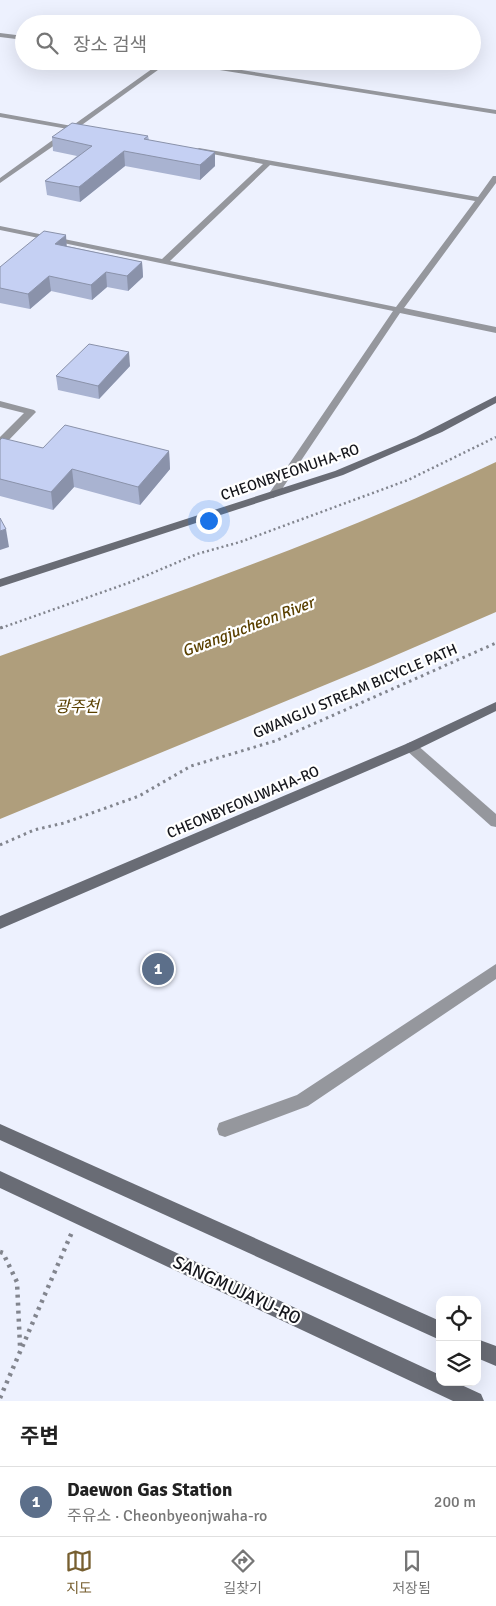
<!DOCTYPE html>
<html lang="ko">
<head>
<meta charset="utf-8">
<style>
	body { margin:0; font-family:Signika,"Noto Sans KR",sans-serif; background:#f6f6f6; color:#222 }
	.controls { position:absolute; right:15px; bottom:15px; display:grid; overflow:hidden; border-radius:10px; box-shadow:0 5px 20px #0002 }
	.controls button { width:45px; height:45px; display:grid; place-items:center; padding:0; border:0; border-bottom:1px solid #e0e0e0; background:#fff; color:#222; font:25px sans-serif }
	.you { position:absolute; left:208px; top:520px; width:18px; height:18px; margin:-12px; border:4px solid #fff; border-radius:50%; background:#1a73e8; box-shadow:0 0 0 8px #1a73e833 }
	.badge { display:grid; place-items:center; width:32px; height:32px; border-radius:50%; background:#775f30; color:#fff; font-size:16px; font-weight:700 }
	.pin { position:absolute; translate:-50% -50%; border:2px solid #fff; box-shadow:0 1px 5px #0006 }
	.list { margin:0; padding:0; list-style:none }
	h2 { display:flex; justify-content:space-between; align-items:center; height:65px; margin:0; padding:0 20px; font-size:21px }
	h2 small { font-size:16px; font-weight:400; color:#767676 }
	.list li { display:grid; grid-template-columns:32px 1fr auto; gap:15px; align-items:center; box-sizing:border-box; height:70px; padding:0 20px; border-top:1px solid #e0e0e0 }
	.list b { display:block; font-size:19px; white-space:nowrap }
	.list p { margin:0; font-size:16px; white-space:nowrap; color:#767676 }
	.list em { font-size:16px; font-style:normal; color:#767676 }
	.icon { flex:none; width:28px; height:28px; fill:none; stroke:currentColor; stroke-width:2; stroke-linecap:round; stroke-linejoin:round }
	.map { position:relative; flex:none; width:496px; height:1401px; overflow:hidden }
	.search { position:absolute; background:#fff; box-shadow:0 5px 20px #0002; left:15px; right:15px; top:15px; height:55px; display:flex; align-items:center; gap:12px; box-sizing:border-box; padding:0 18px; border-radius:28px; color:#767676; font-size:19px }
	.sheet { height:135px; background:#fff }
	nav { display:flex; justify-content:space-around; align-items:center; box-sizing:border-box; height:70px; border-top:1px solid #e0e0e0; background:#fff; font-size:14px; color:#767676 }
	nav a { display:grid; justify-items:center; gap:2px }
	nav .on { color:#775f30 }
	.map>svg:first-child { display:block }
	.water { fill:#af9e7c }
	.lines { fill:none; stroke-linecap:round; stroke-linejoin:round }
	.path-far2 { stroke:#82858e; stroke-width:2.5; stroke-dasharray:2 3; stroke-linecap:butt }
	.path-far1 { stroke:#82858e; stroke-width:3; stroke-dasharray:2.5 4; stroke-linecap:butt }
	.path { stroke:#82858e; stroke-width:4.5; stroke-dasharray:3 5; stroke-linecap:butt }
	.lane { fill:#95979d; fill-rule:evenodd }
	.secondary { fill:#696c75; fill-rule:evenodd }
	.wall { fill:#a9b3d1 }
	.shaded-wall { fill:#8a92aa }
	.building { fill:#c5d0f3; stroke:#8a92aa }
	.labels { text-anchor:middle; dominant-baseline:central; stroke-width:4.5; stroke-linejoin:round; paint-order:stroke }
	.street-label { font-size:15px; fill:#15161c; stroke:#fff }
	.water-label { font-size:16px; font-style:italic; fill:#5a4000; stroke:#fff }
	.near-street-label { font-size:18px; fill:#15161c; stroke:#fff }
</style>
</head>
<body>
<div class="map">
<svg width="496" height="1401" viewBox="0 0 496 1401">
	<rect width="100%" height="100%" fill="#edf1fe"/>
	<path class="water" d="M496,462v150l-125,54 -371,153v-163c167,-60 335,-118 496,-194z"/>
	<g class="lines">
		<polyline class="path-far2" points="1,628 131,582 197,554 240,542 408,480 496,437"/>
		<g class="path-far1">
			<polyline points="0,628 5,626"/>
			<polyline points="0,845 34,830 64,823 139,796 191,766 275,741 496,643"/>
		</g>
		<g class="path">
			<polyline points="0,1252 3,1253 17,1282 20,1346"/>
			<polyline points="0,1398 72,1232"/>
		</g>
		<g class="lane">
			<polygon points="0,33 24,36 24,40 0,37"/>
			<polygon points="163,61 184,61 496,110 496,114 169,62 79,127 85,129 85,131 75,131 0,183 0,178 68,129 0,117 0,113 72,126"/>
			<path d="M199,148l279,49 15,-21h3v7l-92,125 92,19v6l-96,-20 -122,182 -5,3 -5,-3 125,-184 -393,-81v-4l162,33 101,-95 -66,-13 -2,-1zM270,165l205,36 -79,106 -226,-46z"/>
			<polygon points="0,401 34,410 36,412 4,445 0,446 0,437 24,413 0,407"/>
			<polygon points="411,742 416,744 496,814 496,827 491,826 406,750 405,747 406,744"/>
			<polygon points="496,964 496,979 308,1106 225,1137 219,1135 217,1129 219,1123 297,1095"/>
		</g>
		<g class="secondary">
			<polygon points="496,396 496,403 442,432 343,475 0,587 0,579 335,471 416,437"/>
			<polygon points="496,702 496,711 416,750 0,929 0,916 406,744"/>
			<polygon points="0,1124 440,1321 440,1340 0,1140"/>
			<polygon points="0,1171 440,1375 440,1382 455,1382 481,1394 484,1401 453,1401 0,1188"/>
			<polygon points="477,1339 496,1346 496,1366 477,1358"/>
		</g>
	</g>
	<g class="wall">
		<polygon points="148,136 149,140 215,166 200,180 125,166 80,202 47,195 45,181 77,156 53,151 52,137"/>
		<polygon points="67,246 142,262 143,277 128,291 107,287 92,300 51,291 30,309 0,303 0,267"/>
		<polygon points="130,366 99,399 58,390 56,376"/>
		<polygon points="0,440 43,448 169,451 170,469 140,505 74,487 53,510 0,496"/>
	</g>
	<g class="shaded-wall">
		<polygon points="124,151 125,166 80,202 79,187"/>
		<polygon points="215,152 215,166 200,180 200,165"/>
		<polygon points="66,235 67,250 55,244"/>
		<polygon points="142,262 143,277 128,291 127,276"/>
		<polygon points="106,272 107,287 92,300 91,285"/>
		<polygon points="49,276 51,291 30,309 28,294"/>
		<polygon points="129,352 130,366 99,399 98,386"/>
		<polygon points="169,451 170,469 140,505 138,487"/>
		<polygon points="72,469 74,487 53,510 51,492"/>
		<polygon points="6,529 9,547 0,550 0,531"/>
	</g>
	<g class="building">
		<polygon points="72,123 148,136 144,139 215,152 200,165 124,151 79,187 45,181 92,146 52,137"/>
		<polygon points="44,231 66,235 55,244 142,262 127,276 106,272 91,285 49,276 28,294 0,288 0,267"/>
		<polygon points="89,344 129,352 98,386 56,376"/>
		<polygon points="65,425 169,451 138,487 72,469 51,492 0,479 0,440 2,438 43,448"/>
		<polygon points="0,518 6,529 0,531"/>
	</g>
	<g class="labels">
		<g class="street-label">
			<text transform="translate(290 472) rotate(-19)">CHEONBYEONUHA-RO</text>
			<text transform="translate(355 691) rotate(-23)">GWANGJU STREAM BICYCLE PATH</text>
			<text transform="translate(243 802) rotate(-23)">CHEONBYEONJWAHA-RO</text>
		</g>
		<g class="water-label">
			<text transform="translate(248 627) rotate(-21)">Gwangjucheon River</text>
			<text x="77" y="707">광주천</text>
		</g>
		<g class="near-street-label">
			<text transform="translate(237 1290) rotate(25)">SANGMUJAYU-RO</text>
		</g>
	</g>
</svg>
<div class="controls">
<button><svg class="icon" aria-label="locate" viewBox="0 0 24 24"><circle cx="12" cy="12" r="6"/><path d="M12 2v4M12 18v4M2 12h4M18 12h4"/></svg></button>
<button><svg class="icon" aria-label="layers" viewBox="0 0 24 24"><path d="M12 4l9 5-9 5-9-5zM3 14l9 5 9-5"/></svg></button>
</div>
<div class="you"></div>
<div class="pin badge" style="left:158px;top:969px;background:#5c6f8a">1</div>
<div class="search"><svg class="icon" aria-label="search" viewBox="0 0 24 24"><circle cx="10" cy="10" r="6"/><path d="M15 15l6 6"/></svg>장소 검색</div>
</div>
<section class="sheet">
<h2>주변<small></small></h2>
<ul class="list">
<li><span class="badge" style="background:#5c6f8a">1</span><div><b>Daewon Gas Station</b><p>주유소 · Cheonbyeonjwaha-ro</p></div><em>200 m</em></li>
</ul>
</section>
<nav>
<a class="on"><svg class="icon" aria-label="map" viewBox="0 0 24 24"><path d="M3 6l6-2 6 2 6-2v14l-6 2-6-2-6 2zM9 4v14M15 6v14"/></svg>지도</a>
<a><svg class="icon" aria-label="directions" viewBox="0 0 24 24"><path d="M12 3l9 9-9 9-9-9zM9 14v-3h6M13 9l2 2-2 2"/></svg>길찾기</a>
<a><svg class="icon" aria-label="saved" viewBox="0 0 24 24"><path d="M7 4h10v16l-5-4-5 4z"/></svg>저장됨</a>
</nav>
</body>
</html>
